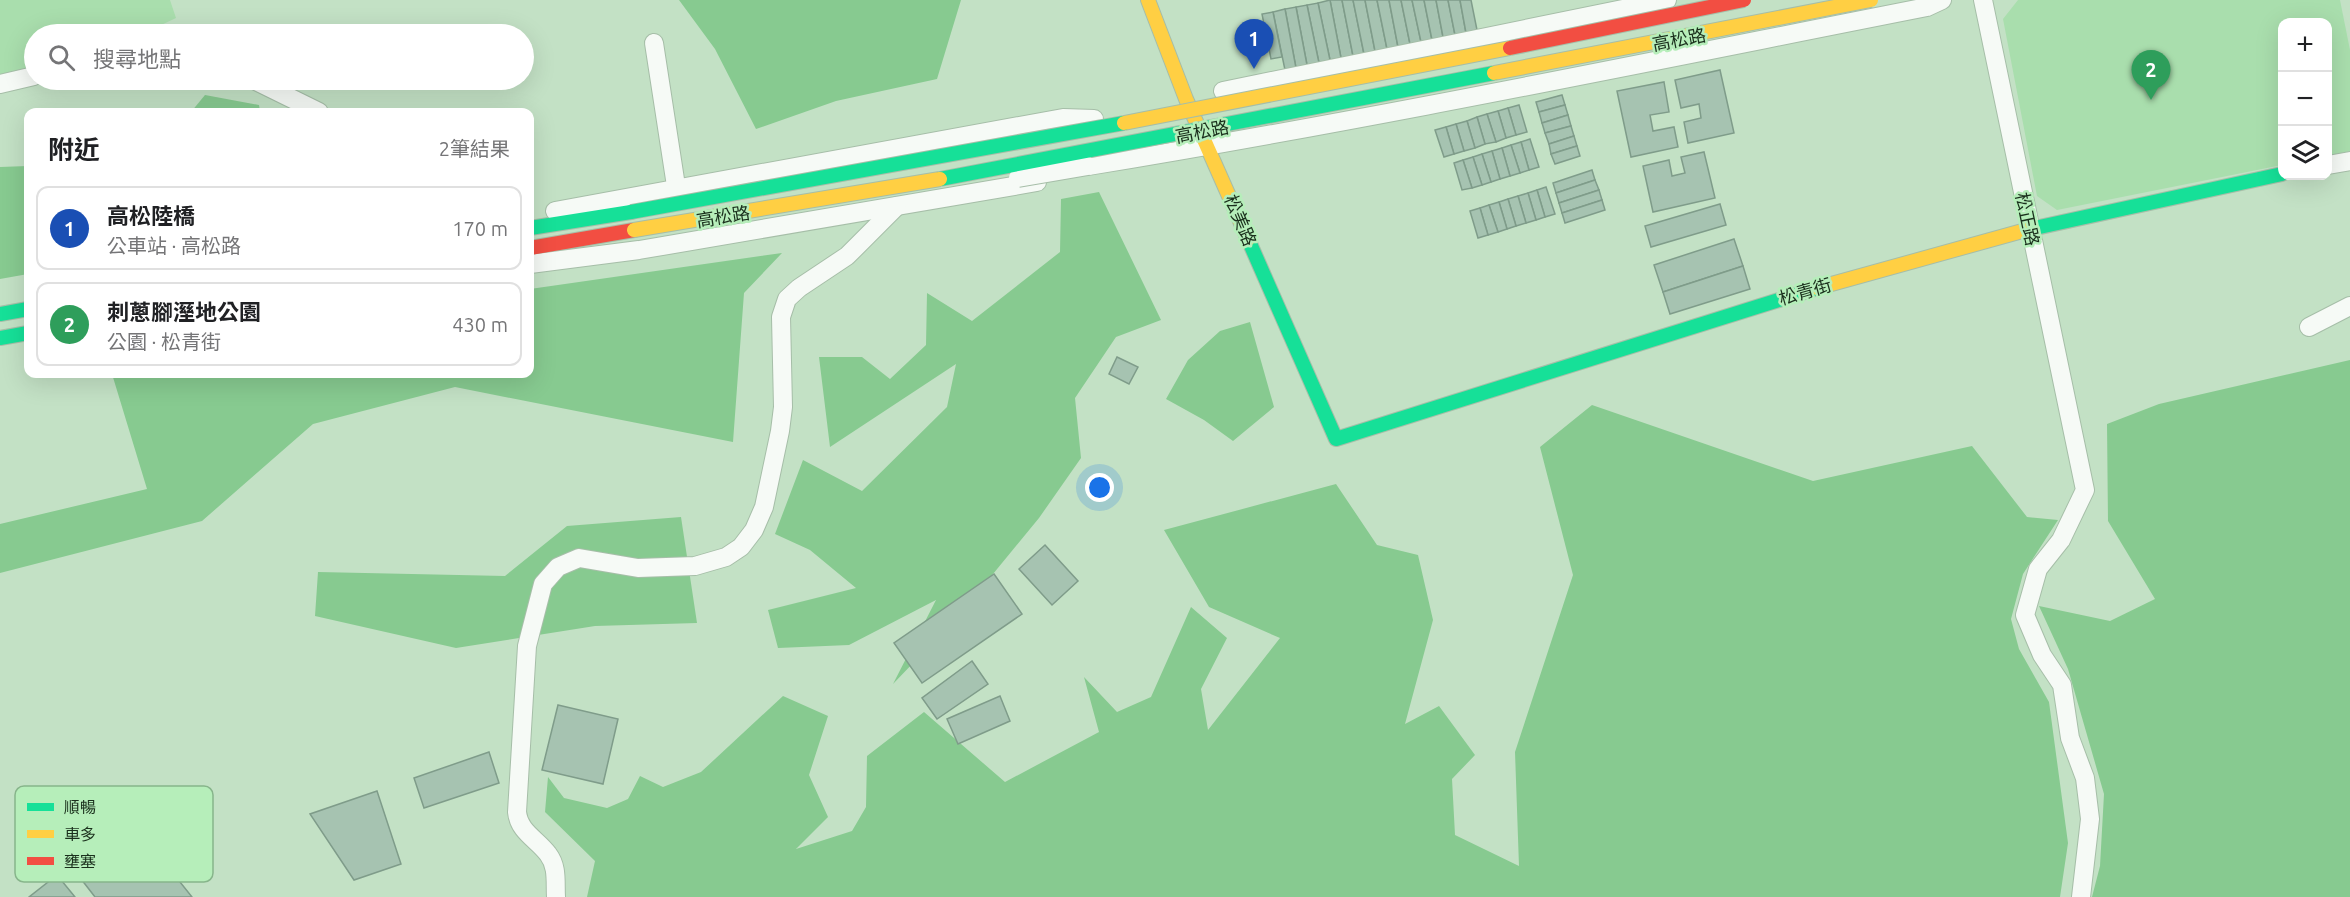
<!DOCTYPE html>
<html lang="zh-TW">
<head>
<meta charset="utf-8">
<style>
	body { margin:0; font-family:Ubuntu,"Noto Sans TC",sans-serif; background:#f2f2f2; color:#202124 }
	.controls { position:absolute; right:18px; top:18px; display:grid; overflow:hidden; border-radius:12px; box-shadow:0 6px 24px #0002 }
	.controls button { width:54px; height:54px; display:grid; place-items:center; padding:0; border:0; border-bottom:2px solid #e0e0e0; background:#fff; color:#202124; font:30px sans-serif }
	.you { position:absolute; left:1100px; top:488px; width:21px; height:21px; margin:-15px; border:4px solid #fff; border-radius:50%; background:#1a73e8; box-shadow:0 0 0 9px #1a73e833 }
	.badge { display:grid; place-items:center; width:39px; height:39px; border-radius:50%; background:#ea580c; color:#fff; font-size:20px; font-weight:700 }
	.pin { position:absolute; translate:-50% -50px; filter:drop-shadow(0 2px 3px #0008) }
	.pin::after { content:''; position:absolute; top:32px; width:21px; height:18px; background:inherit; clip-path:polygon(0 0,100% 0,50% 100%) }
	.list { margin:0; padding:0; list-style:none }
	h2 { display:flex; justify-content:space-between; align-items:center; height:78px; margin:0; padding:0 24px; font-size:26px }
	h2 small { font-size:20px; font-weight:400; color:#757577 }
	.list li { display:grid; grid-template-columns:39px 1fr auto; gap:18px; align-items:center; box-sizing:border-box; height:84px; margin:0 12px 12px; padding:0 12px; border:2px solid #e0e0e0; border-radius:12px }
	.list b { display:block; font-size:22px; white-space:nowrap }
	.list p { margin:0; font-size:20px; white-space:nowrap; color:#757577 }
	.list em { font-size:20px; font-style:normal; color:#757577 }
	.icon { flex:none; width:33px; height:33px; fill:none; stroke:currentColor; stroke-width:2; stroke-linecap:round; stroke-linejoin:round }
	.map { position:relative; flex:none; width:2350px; height:897px; overflow:hidden }
	.search { position:absolute; background:#fff; box-shadow:0 6px 24px #0002; left:24px; top:24px; width:510px; height:66px; display:flex; align-items:center; gap:15px; box-sizing:border-box; padding:0 21px; border-radius:33px; color:#757577; font-size:22px }
	.panel { position:absolute; background:#fff; box-shadow:0 6px 24px #0002; left:24px; top:108px; width:510px; height:270px; border-radius:12px }
	.map>svg:first-child { display:block }
	.green { fill:#a9dead }
	.forest { fill:#87ca90 }
	.building { fill:#a6c3b1; stroke:#7f9c8a; stroke-width:1.5 }
	.lines { fill:none; stroke-linecap:round; stroke-linejoin:round }
	.street-casing { stroke:#a6bea8; stroke-width:20 }
	.fast-casing { stroke:#a6bea8; stroke-width:16 }
	.slow-casing { stroke:#a6bea8; stroke-width:16 }
	.jam-casing { stroke:#a6bea8; stroke-width:16 }
	.street { stroke:#f6faf6; stroke-width:18 }
	.fast { stroke:#16e098; stroke-width:14 }
	.slow { stroke:#ffcf43; stroke-width:14 }
	.jam { stroke:#f24e42; stroke-width:14 }
	.street-bridge-casing { stroke:#a6bea8; stroke-width:20; stroke-linecap:butt }
	.fast-bridge-casing { stroke:#a6bea8; stroke-width:16; stroke-linecap:butt }
	.slow-bridge-casing { stroke:#a6bea8; stroke-width:16; stroke-linecap:butt }
	.jam-bridge-casing { stroke:#a6bea8; stroke-width:16; stroke-linecap:butt }
	.street-bridge { stroke:#f6faf6; stroke-width:18 }
	.fast-bridge { stroke:#16e098; stroke-width:14 }
	.slow-bridge { stroke:#ffcf43; stroke-width:14 }
	.jam-bridge { stroke:#f24e42; stroke-width:14 }
	.labels { text-anchor:middle; dominant-baseline:central; stroke-width:5; stroke-linejoin:round; paint-order:stroke }
	.street-label { font-size:18px; fill:#1a2f1c; stroke:#b6eeba }
	.key { fill:#b6eeba; stroke:#87b58b; stroke-width:1.5 }
	.key-label { font-size:16px; fill:#1a2f1c }
</style>
</head>
<body>
<div class="map">
<svg width="2350" height="897" viewBox="0 0 2350 897">
	<rect width="100%" height="100%" fill="#c3e1c5"/>
	<g class="green">
		<polygon points="0,0 170,0 176,18 142,34 34,34 34,72 0,82"/>
		<polygon points="2018,0 2340,0 2350,50 2350,151 2328,156 2328,22 2282,22 2282,165 2057,210 2037,196 2003,19"/>
	</g>
	<g class="forest">
		<polygon points="679,0 961,0 937,79 836,101 756,129 715,49"/>
		<polygon points="205,95 259,105 260,112 191,112"/>
		<polygon points="28,166 28,274 0,279 0,167"/>
		<polygon points="1099,192 1161,320 1116,337 1075,398 1081,458 1039,518 961,613 893,684 936,600 849,645 778,648 768,610 856,588 810,550 775,534 803,460 862,491 947,407 956,364 830,447 819,357 862,357 890,379 926,345 927,293 972,321 1060,252 1061,199"/>
		<polygon points="782,253 744,293 733,442 455,387 313,424 202,521 0,573 0,524 147,489 112,374 530,374 530,289"/>
		<polygon points="1250,322 1274,407 1233,441 1204,420 1166,399 1188,360 1220,331"/>
		<polygon points="2350,360 2350,897 2092,897 2100,866 2104,794 2068,669 2039,606 2110,621 2155,599 2108,521 2107,424 2159,404"/>
		<polygon points="1592,405 1813,481 1972,446 2027,517 2058,520 2023,574 2011,619 2019,649 2049,702 2068,843 2060,897 587,897 595,861 545,812 548,777 564,798 607,808 628,799 640,776 663,787 701,772 783,696 828,716 809,775 828,817 796,849 852,831 866,807 867,756 924,712 1005,782 1099,732 1084,677 1117,712 1151,697 1191,607 1227,638 1201,689 1208,730 1280,638 1209,607 1164,530 1336,484 1377,545 1418,555 1433,620 1405,724 1439,706 1475,755 1452,779 1455,835 1519,866 1515,752 1573,575 1540,447"/>
		<polygon points="681,517 697,623 595,626 456,648 315,616 318,572 505,576 567,526"/>
	</g>
	<g class="building">
		<polygon points="1330,0 1342,0 1353,56 1341,58"/>
		<polygon points="1330,0 1341,58 1330,60 1318,3"/>
		<polygon points="1342,0 1353,0 1364,54 1353,56"/>
		<polygon points="1353,0 1365,0 1375,51 1364,54"/>
		<polygon points="1365,0 1377,0 1387,49 1375,51"/>
		<polygon points="1377,0 1389,0 1398,47 1387,49"/>
		<polygon points="1389,0 1401,0 1410,44 1398,47"/>
		<polygon points="1401,0 1412,0 1421,42 1410,44"/>
		<polygon points="1412,0 1424,0 1432,40 1421,42"/>
		<polygon points="1424,0 1436,0 1443,37 1432,40"/>
		<polygon points="1436,0 1448,0 1455,35 1443,37"/>
		<polygon points="1448,0 1460,0 1466,33 1455,35"/>
		<polygon points="1460,0 1471,0 1477,30 1466,33"/>
		<polygon points="1318,3 1330,60 1319,63 1307,5"/>
		<polygon points="1307,5 1319,63 1307,65 1296,7"/>
		<polygon points="1296,7 1307,65 1296,68 1285,9"/>
		<polygon points="1285,9 1296,68 1285,70 1273,12"/>
		<polygon points="1273,12 1282,57 1271,59 1262,14"/>
		<polygon points="1720,70 1734,133 1688,143 1684,122 1701,118 1699,104 1681,108 1675,80"/>
		<polygon points="1664,82 1669,112 1650,115 1653,131 1674,127 1678,147 1631,157 1617,91"/>
		<polygon points="1562,95 1565,105 1539,112 1536,102"/>
		<polygon points="1519,105 1527,132 1516,135 1508,108"/>
		<polygon points="1565,105 1568,115 1542,123 1539,112"/>
		<polygon points="1508,108 1516,135 1506,138 1498,111"/>
		<polygon points="1498,111 1506,138 1496,142 1487,114"/>
		<polygon points="1487,114 1496,142 1485,144 1477,117"/>
		<polygon points="1568,115 1571,126 1545,133 1542,123"/>
		<polygon points="1477,117 1485,144 1475,148 1467,121"/>
		<polygon points="1467,121 1475,148 1464,151 1456,124"/>
		<polygon points="1456,124 1464,151 1454,154 1446,127"/>
		<polygon points="1571,126 1574,136 1549,144 1545,133"/>
		<polygon points="1446,127 1454,154 1444,157 1435,130"/>
		<polygon points="1574,136 1577,146 1551,154 1549,144"/>
		<polygon points="1530,139 1539,167 1529,170 1521,142"/>
		<polygon points="1521,142 1529,170 1520,173 1511,145"/>
		<polygon points="1511,145 1520,173 1510,176 1502,148"/>
		<polygon points="1577,146 1580,156 1555,164 1551,154"/>
		<polygon points="1502,148 1510,176 1500,179 1492,151"/>
		<polygon points="1492,151 1500,179 1491,182 1482,154"/>
		<polygon points="1704,152 1715,198 1653,212 1643,166 1669,160 1672,176 1685,173 1681,157"/>
		<polygon points="1482,154 1491,182 1482,185 1473,157"/>
		<polygon points="1473,157 1482,185 1472,188 1463,160"/>
		<polygon points="1463,160 1472,188 1462,190 1454,163"/>
		<polygon points="1592,170 1595,180 1556,193 1553,183"/>
		<polygon points="1595,180 1599,190 1559,203 1556,193"/>
		<polygon points="1546,187 1555,214 1545,217 1537,190"/>
		<polygon points="1537,190 1545,217 1536,220 1528,193"/>
		<polygon points="1599,190 1602,200 1562,213 1559,203"/>
		<polygon points="1528,193 1536,220 1526,223 1518,196"/>
		<polygon points="1518,196 1526,223 1516,226 1508,199"/>
		<polygon points="1508,199 1516,226 1507,229 1499,202"/>
		<polygon points="1602,200 1605,210 1565,223 1562,213"/>
		<polygon points="1499,202 1507,229 1498,232 1489,205"/>
		<polygon points="1720,204 1726,225 1651,247 1645,226"/>
		<polygon points="1489,205 1498,232 1488,235 1480,208"/>
		<polygon points="1480,208 1488,235 1478,238 1470,211"/>
		<polygon points="1734,239 1743,266 1663,292 1654,265"/>
		<polygon points="1743,266 1750,289 1670,314 1663,292"/>
		<polygon points="1117,357 1138,367 1129,384 1109,374"/>
		<polygon points="1045,545 1078,581 1052,605 1019,569"/>
		<polygon points="994,574 1022,614 922,683 894,643"/>
		<polygon points="972,661 988,684 937,719 922,698"/>
		<polygon points="1000,696 1010,721 958,744 947,719"/>
		<polygon points="558,705 618,719 603,784 542,770"/>
		<polygon points="489,752 499,783 424,808 414,778"/>
		<polygon points="377,791 401,864 354,880 310,814"/>
		<polygon points="130,833 137,842 144,837 192,897 95,897 78,875"/>
		<polygon points="57,875 75,897 29,897"/>
	</g>
	<g class="lines">
		<g class="street-casing">
			<g id="street">
				<polyline points="1983,0 2085,490 2061,540 2038,569 2025,615 2042,655 2062,685 2070,738 2085,778 2090,819 2081,897"/>
				<polyline points="654,43 678,199"/>
				<polyline points="254,80 319,112"/>
				<polyline points="0,84 34,76"/>
				<polyline points="1223,91 1667,0"/>
				<polyline points="2328,165 2350,161"/>
				<path d="M1088,166c281,-46 560,-104 839,-159l15,-7"/>
				<polyline points="555,211 1063,118 1094,119"/>
				<polyline points="530,264 639,250 1037,182"/>
				<polyline points="2309,327 2350,306"/>
				<path d="M556,897c-1,-15 2,-30 -8,-43 -11,-15 -29,-22 -31,-42l10,-166 16,-62 15,-17 21,-9 59,10 57,-2 31,-9 15,-10 13,-17 10,-23 16,-76 3,-24 -2,-90 6,-18 12,-11 48,-32 50,-50"/>
			</g>
		</g>
		<g class="fast-casing">
			<g id="fast">
				<polyline points="530,228 631,212"/>
				<polyline points="2026,230 2282,174"/>
				<polyline points="1248,239 1336,439 1817,288"/>
				<polyline points="0,314 28,309"/>
				<polyline points="0,338 28,333"/>
			</g>
		</g>
		<g class="slow-casing">
			<g id="slow">
				<polyline points="1148,0 1186,99 1248,239"/>
				<polyline points="1817,288 2026,230"/>
			</g>
		</g>
		<g class="jam-casing">
			<polyline id="jam" points="530,248 634,230"/>
		</g>
		<use href="#street" class="street"/>
		<use href="#fast" class="fast"/>
		<use href="#slow" class="slow"/>
		<use href="#jam" class="jam"/>
		<g class="street-bridge-casing">
			<polyline id="street-bridge" points="1018,178 1088,166"/>
		</g>
		<g class="fast-bridge-casing">
			<g id="fast-bridge">
				<polyline points="940,179 1494,73"/>
				<polyline points="631,212 1124,123"/>
			</g>
		</g>
		<g class="slow-bridge-casing">
			<g id="slow-bridge">
				<polyline points="1494,73 1871,0"/>
				<polyline points="1124,123 1510,48"/>
				<polyline points="634,230 940,179"/>
			</g>
		</g>
		<g class="jam-bridge-casing">
			<polyline id="jam-bridge" points="1510,48 1744,0"/>
		</g>
		<use href="#street-bridge" class="street-bridge"/>
		<use href="#fast-bridge" class="fast-bridge"/>
		<use href="#slow-bridge" class="slow-bridge"/>
		<use href="#jam-bridge" class="jam-bridge"/>
	</g>
	<g class="labels">
		<g class="street-label">
			<text transform="translate(1679 39) rotate(-11)">高松路</text>
			<text transform="translate(1202 131) rotate(-11)">高松路</text>
			<text transform="translate(723 216) rotate(-9)">高松路</text>
			<text transform="translate(2028 219) rotate(78)">松正路</text>
			<text transform="translate(1241 220) rotate(67)">松美路</text>
			<text transform="translate(1805 291) rotate(-16)">松青街</text>
		</g>
	</g>
	<rect x="15" y="786" width="198" height="96" rx="9" class="key"/>
	<rect x="27" y="803" width="27" height="8" fill="#16e098"/>
	<rect x="27" y="830" width="27" height="8" fill="#ffcf43"/>
	<rect x="27" y="857" width="27" height="8" fill="#f24e42"/>
	<g class="key-label">
		<text x="64" y="813">順暢</text>
		<text x="64" y="840">車多</text>
		<text x="64" y="867">壅塞</text>
	</g>
</svg>
<div class="controls">
<button>+</button>
<button>−</button>
<button><svg class="icon" aria-label="layers" viewBox="0 0 24 24"><path d="M12 4l9 5-9 5-9-5zM3 14l9 5 9-5"/></svg></button>
</div>
<div class="you"></div>
<div class="pin badge" style="left:1254px;top:69px;background:#1a4fb4">1</div>
<div class="pin badge" style="left:2151px;top:100px;background:#2e9e5b">2</div>
<div class="search"><svg class="icon" aria-label="search" viewBox="0 0 24 24"><circle cx="10" cy="10" r="6"/><path d="M15 15l6 6"/></svg>搜尋地點</div>
<section class="panel">
<h2>附近<small>2筆結果</small></h2>
<ul class="list">
<li><span class="badge" style="background:#1a4fb4">1</span><div><b>高松陸橋</b><p>公車站 · 高松路</p></div><em>170 m</em></li>
<li><span class="badge" style="background:#2e9e5b">2</span><div><b>刺蔥腳溼地公園</b><p>公園 · 松青街</p></div><em>430 m</em></li>
</ul>
</section>
</div>
</body>
</html>
